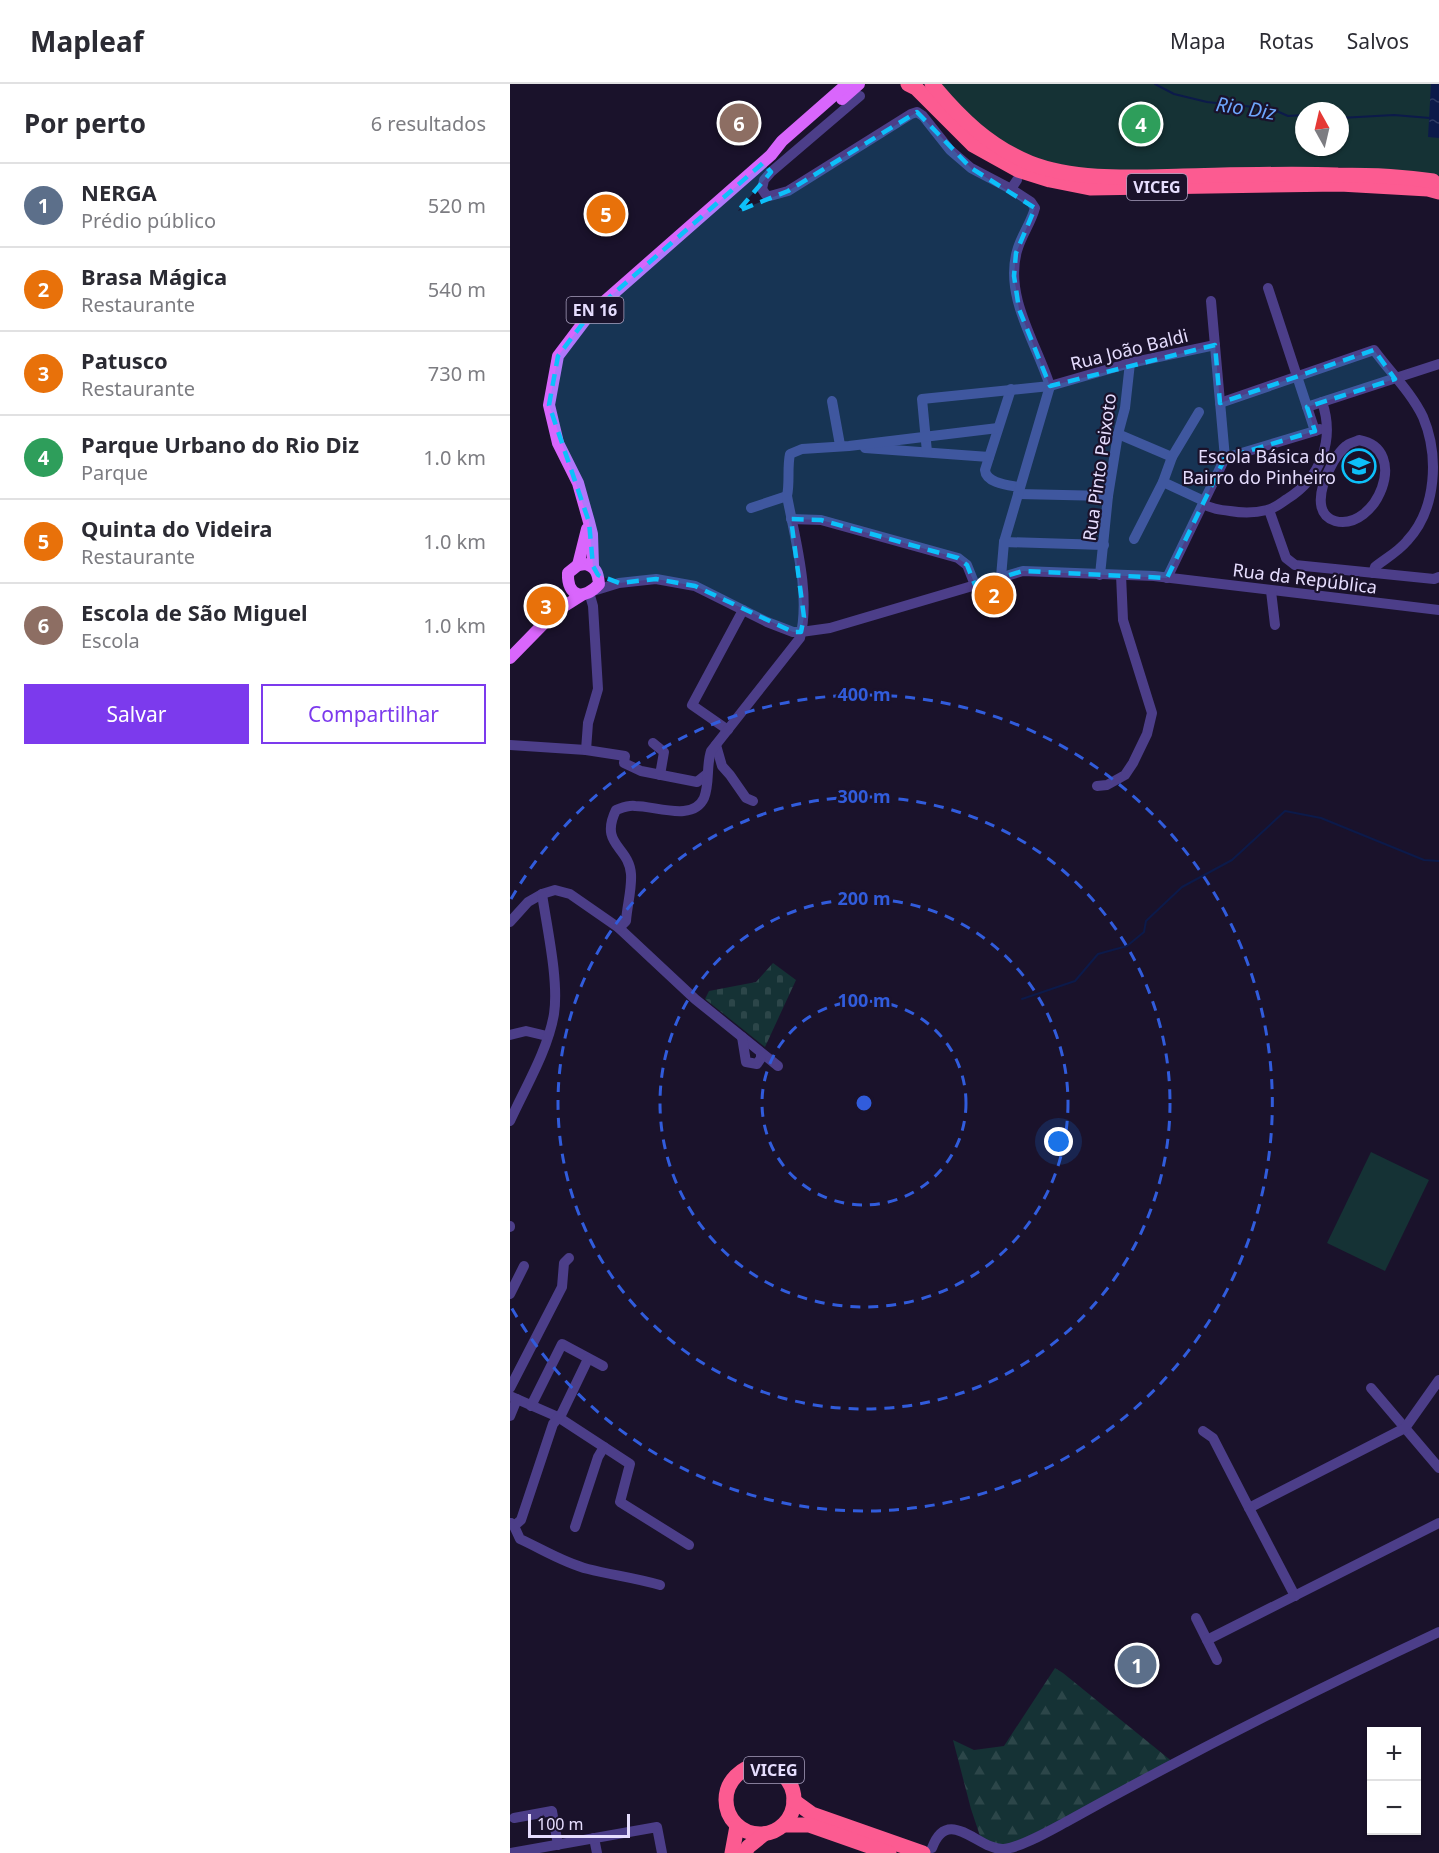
<!DOCTYPE html>
<html lang="pt">
<head>
<meta charset="utf-8">
<style>
	body { margin:0; font-family:"Noto Sans",sans-serif; background:#f7f7f7; color:#2b2b33 }
	.controls { position:absolute; right:18px; bottom:18px; display:grid; overflow:hidden; border-radius:0px; box-shadow:0 2px 4px #0004 }
	.controls button { width:54px; height:54px; display:grid; place-items:center; padding:0; border:0; border-bottom:2px solid #e1e1e2; background:#fff; color:#2b2b33; font:30px sans-serif }
	.compass { position:absolute; left:785px; top:18px; width:54px; height:54px; border-radius:50%; background:#fff; box-shadow:0 2px 4px #0004; rotate:352deg }
	.scale { position:absolute; left:18px; bottom:15px; width:102px; box-sizing:border-box; padding-left:6px; border:3px solid #e6ddfe; border-top:0; font-size:16px; line-height:21px; white-space:nowrap; color:#e6ddfe; -webkit-text-stroke:4px #1a122b; paint-order:stroke }
	.you { position:absolute; left:549px; top:1058px; width:21px; height:21px; margin:-15px; border:4px solid #fff; border-radius:50%; background:#1a73e8; box-shadow:0 0 0 9px #1a73e833 }
	.badge { display:grid; place-items:center; width:39px; height:39px; border-radius:50%; background:#7c3aed; color:#fff; font-size:20px; font-weight:700 }
	.pin { position:absolute; translate:-50% -50%; border:3px solid #fff; box-shadow:0 2px 6px #0006 }
	.list { margin:0; padding:0; list-style:none }
	h2 { display:flex; justify-content:space-between; align-items:center; height:78px; margin:0; padding:0 24px; font-size:26px }
	h2 small { font-size:20px; font-weight:400; color:#7c7c81 }
	.list li { display:grid; grid-template-columns:39px 1fr auto; gap:18px; align-items:center; box-sizing:border-box; height:84px; padding:0 24px; border-top:2px solid #e1e1e2 }
	.list b { display:block; font-size:22px; white-space:nowrap }
	.list p { margin:0; font-size:20px; white-space:nowrap; color:#7c7c81 }
	.list em { font-size:20px; font-style:normal; color:#7c7c81 }
	.actions { display:flex; gap:12px; padding:18px 24px }
	.actions a { flex:1; padding:14px 0; border:2px solid #7c3aed; border-radius:0px; text-align:center; font-size:21px; color:#7c3aed }
	.actions .main { background:#7c3aed; color:#fff }
	.map { position:relative; flex:none; width:929px; height:1769px; overflow:hidden }
	header { display:flex; align-items:center; gap:36px; box-sizing:border-box; height:84px; padding:0 30px; background:#fff; border-bottom:2px solid #e1e1e2 }
	header strong { font-size:28px }
	nav { display:flex; gap:33px; margin-inline-start:auto; font-size:21px }
	main { display:flex }
	aside { flex:1; background:#fff }
	.map>svg:first-child { display:block }
	.forest { fill:url(#forest-firs) }
	.cemetery { fill:url(#cemetery-stones) }
	.park { fill:#153235; fill-rule:evenodd }
	.water { fill:url(#water-ripples) }
	.lines { fill:none; stroke-linecap:round; stroke-linejoin:round }
	.stream { stroke:#0c1a4a; stroke-width:2 }
	.minor { stroke:#4c3e89; stroke-width:10 }
	.major { stroke:#d966fc; stroke-width:12 }
	.highway { stroke:#fc5b91; stroke-width:15 }
	.marked { fill:#0dc0fa; fill-opacity:0.2; stroke:#0dc0fa; stroke-width:4.5; stroke-dasharray:12 8; stroke-linejoin:round }
	.ring { fill:none; stroke:#315cdc; stroke-width:3; stroke-dasharray:10 8 }
	.labels { text-anchor:middle; dominant-baseline:central; stroke-width:4.5; stroke-linejoin:round; paint-order:stroke }
	.shield { fill:#1a122b; stroke:#a9a0bf; stroke-width:1.5 }
	.shield-label { font-size:16px; font-weight:bold; fill:#e6ddfe }
	.street-label { font-size:18px; fill:#e6ddfe; stroke:#1a122b }
	.poi-label { font-size:18px; fill:#e6ddfe; stroke:#1a122b; text-anchor:end }
	.water-label { font-size:20px; font-style:italic; fill:#6da5fc; stroke:#1a122b }
	.centre { fill:#315cdc; stroke:#1a122b; stroke-width:3 }
	.ring-label { font-size:18px; text-anchor:middle; font-weight:bold; fill:#315cdc; stroke:#1a122b; stroke-width:4.5; stroke-linejoin:round; paint-order:stroke }
</style>
</head>
<body>
<header>
<strong>Mapleaf</strong>
<nav><a>Mapa</a><a>Rotas</a><a>Salvos</a></nav>
</header>
<main>
<aside>
<h2>Por perto<small>6 resultados</small></h2>
<ul class="list">
<li><span class="badge" style="background:#5c6f8a">1</span><div><b>NERGA</b><p>Prédio público</p></div><em>520 m</em></li>
<li><span class="badge" style="background:#e8710a">2</span><div><b>Brasa Mágica</b><p>Restaurante</p></div><em>540 m</em></li>
<li><span class="badge" style="background:#e8710a">3</span><div><b>Patusco</b><p>Restaurante</p></div><em>730 m</em></li>
<li><span class="badge" style="background:#2e9e5b">4</span><div><b>Parque Urbano do Rio Diz</b><p>Parque</p></div><em>1.0 km</em></li>
<li><span class="badge" style="background:#e8710a">5</span><div><b>Quinta do Videira</b><p>Restaurante</p></div><em>1.0 km</em></li>
<li><span class="badge" style="background:#8d6e63">6</span><div><b>Escola de São Miguel</b><p>Escola</p></div><em>1.0 km</em></li>
</ul>
<div class="actions"><a class="main">Salvar</a><a>Compartilhar</a></div>
</aside>
<div class="map">
<svg width="929" height="1769" viewBox="0 0 929 1769">
	<defs>
		<pattern id="forest-firs" width="22" height="20" patternUnits="userSpaceOnUse" patternTransform="scale(1.5)"><rect width="22" height="20" fill="#153235"/><path d="M5 1l3.5 6h-7zM16 11l3.5 6h-7z" fill="#2c4649"/></pattern>
		<pattern id="cemetery-stones" width="16" height="16" patternUnits="userSpaceOnUse" patternTransform="scale(1.5)"><rect width="16" height="16" fill="#153235"/><path d="M2 7V4a2 2 0 0 1 4 0v3zM10 15v-3a2 2 0 0 1 4 0v3z" fill="#2c4649"/></pattern>
		<pattern id="water-ripples" width="26" height="14" patternUnits="userSpaceOnUse" patternTransform="scale(1.5)"><rect width="26" height="14" fill="#0c1a4a"/><path d="M2 4q2-2 4 0t4 0M15 11q2-2 4 0t4 0" fill="none" stroke="#2f3b65"/></pattern>
	</defs>
	<rect width="100%" height="100%" fill="#1a122b"/>
	<polygon class="forest" points="545,1584 553,1589 664,1679 491,1766 470,1752 461,1725 443,1656 464,1666 494,1662"/>
	<polygon class="cemetery" points="263,879 286,896 255,963 195,915 199,907 246,898"/>
	<g class="park">
		<path d="M430,0h499v92c-82,-14 -167,-8 -250,-6 -47,1 -114,5 -157,-14 -39,-16 -66,-40 -92,-72zM794,27h36v36h-36z"/>
		<polygon points="861,1068 919,1096 875,1187 817,1159"/>
	</g>
	<polygon class="water" points="921,0 929,0 929,54 918,53"/>
	<g class="lines">
		<g class="stream">
			<polyline points="645,0 664,10 697,18 762,25 778,32 794,31"/>
			<polyline points="830,34 884,31 920,34"/>
			<polyline points="512,915 565,897 588,870 617,862 634,848 636,837 672,803 722,776 775,727 811,734 914,776 929,777"/>
		</g>
		<g class="minor">
			<polyline points="350,12 261,88 254,96 252,105 256,111 260,112 278,107 401,30 407,28 413,32 440,66 461,84 501,105"/>
			<path d="M507,96l-6,9 20,13 4,6c-4,15 -14,28 -18,43 -13,46 20,93 33,135"/>
			<polyline points="758,204 805,347 810,345"/>
			<polyline points="701,217 715,374 805,347"/>
			<path d="M501,305l-26,81c1,13 23,15 34,17"/>
			<polyline points="322,317 330,361"/>
			<polyline points="812,318 929,280"/>
			<path d="M710,319l154,-53c16,22 37,42 49,67 16,38 14,92 -16,124 -8,10 -22,18 -32,26l-2,6"/>
			<polyline points="608,350 662,373"/>
			<path d="M849,356c52,9 17,92 -24,81 -31,-9 -4,-63 11,-75 3,-3 9,-4 13,-6z"/>
			<polyline points="355,364 479,373"/>
			<polyline points="417,368 412,315 540,302 620,279 705,261"/>
			<polyline points="653,398 694,417"/>
			<polyline points="508,410 598,412"/>
			<path d="M693,420c9,5 17,6 27,7 12,2 25,2 37,-1 7,-1 14,-7 20,-11 34,-21 48,-60 35,-97l-15,5"/>
			<polyline points="241,424 277,412"/>
			<polyline points="759,426 776,474 785,481 924,495 929,493"/>
			<polyline points="281,435 311,436 448,474 457,481 465,501"/>
			<polyline points="624,455 653,398 662,373 689,328"/>
			<polyline points="494,458 594,461"/>
			<polyline points="590,491 598,412 608,350 615,324 620,279"/>
			<polyline points="491,493 494,458 540,302"/>
			<polyline points="657,494 715,374"/>
			<polyline points="83,507 109,499 146,495 185,502 257,538 283,548 291,548 320,544 513,487 644,492 929,526"/>
			<polyline points="761,507 765,541"/>
			<polyline points="218,646 182,621 233,526"/>
			<polyline points="143,659 154,668 150,691"/>
			<polyline points="0,661 76,666 115,672 114,679 131,687 187,698 197,690"/>
			<polyline points="206,661 212,682 220,691 236,714 243,717"/>
			<polyline points="76,666 78,639 88,605 83,522 79,508"/>
			<polyline points="587,702 597,701 615,691 623,679 637,650 642,629 613,536 611,491"/>
			<polyline points="0,838 18,818 32,810 45,806 60,810 109,844 185,915 268,982"/>
			<path d="M109,844l7,-7c1,-15 6,-32 5,-47 -2,-28 -32,-29 -15,-64 6,-2 12,-5 19,-4 21,0 58,16 69,-8 6,-15 2,-32 7,-47l89,-113c11,-43 -5,-99 -13,-142 3,-14 0,-28 3,-42l12,-5 47,-3 149,-18"/>
			<polyline points="0,951 16,947 37,952"/>
			<polyline points="232,953 236,978 247,980 251,974 251,969"/>
			<path d="M0,1037c15,-33 38,-71 44,-107 5,-33 -7,-86 -12,-120"/>
			<polyline points="0,1142 0,1143"/>
			<polyline points="0,1210 14,1182"/>
			<polyline points="0,1304 52,1203 54,1179 59,1174"/>
			<polyline points="861,1304 929,1384"/>
			<polyline points="0,1312 48,1333 120,1380 110,1418 179,1461"/>
			<polyline points="21,1322 52,1260 93,1282"/>
			<polyline points="0,1332 7,1315"/>
			<polyline points="693,1347 703,1354 739,1424 895,1344 929,1296"/>
			<polyline points="739,1424 785,1512"/>
			<path d="M1,1439l3,3 6,13c22,10 44,24 68,30 24,6 48,9 72,16"/>
			<polyline points="4,1442 11,1436 43,1340 52,1329 78,1275"/>
			<polyline points="65,1443 88,1373 94,1363"/>
			<polyline points="686,1534 707,1576"/>
			<polyline points="697,1556 929,1439"/>
			<polyline points="4,1734 42,1727 48,1761"/>
			<polyline points="84,1754 87,1769"/>
			<path d="M422,1764c16,-44 47,3 72,1 16,-1 47,-19 62,-27 122,-68 247,-131 373,-190"/>
			<polyline points="1,1769 147,1743 152,1769"/>
		</g>
		<g class="major">
			<polyline points="332,15 349,0"/>
			<path d="M75,480c11,3 13,9 14,20 -15,17 -32,13 -31,-11l10,-8z"/>
			<polyline points="68,481 77,445"/>
			<polyline points="83,482 82,450 79,438 68,399 48,359 39,321 48,272 79,231 261,71 272,57 337,0"/>
			<polyline points="0,574 45,528 72,511"/>
		</g>
		<g class="highway">
			<polyline points="398,0 406,4 463,61 508,86 540,96 580,104 830,100 918,105 929,108"/>
			<path d="M422,0c28,34 57,62 98,79 45,18 106,14 153,13 52,-1 103,-3 155,-1 33,0 63,1 95,6"/>
			<circle cx="250" cy="1716" r="34"/>
			<polyline points="284,1717 302,1730 413,1769"/>
			<polyline points="274,1741 299,1741 379,1769"/>
			<polyline points="222,1769 227,1742"/>
			<polyline points="235,1769 238,1763 254,1750"/>
		</g>
	</g>
	<path class="marked" d="M407,28l54,56 64,40 -19,45 -2,23 5,33 31,77 165,-41 5,58 154,-53 21,29 -88,28 8,24 -90,27 -58,120 -144,-7 -48,14 -8,-20 -9,-7 -137,-38 -30,-1 13,98 -3,15h-8l-98,-46 -39,-7 -37,4 -21,-8 -5,-9 -4,-44 -40,-117 9,-49 31,-41 174,-152 8,9 -33,39 50,-20z"/>
	<g class="ring">
		<circle cx="354" cy="1019" r="102"/>
		<circle cx="354" cy="1019" r="204"/>
		<circle cx="354" cy="1019" r="306"/>
		<path d="M1 815A408 408 0 1 1 1 1223"/>
	</g>
	<defs>
		<g id="school-ring" transform="scale(1.725)"><circle r="9.5" fill="#1a122b" stroke="#0dc0fa" stroke-width="1.5"/><path d="M0-5L7-2L0 1L-7-2ZM-4 1L0 2.5L4 1V4Q0 6-4 4Z" fill="#0dc0fa"/></g>
	</defs>
	<g fill-rule="evenodd">
		<use href="#school-ring" x="849" y="382"/>
	</g>
	<g class="labels">
		<g class="shield">
			<rect x="617" y="90" width="60" height="26" rx="4.5"/>
			<rect x="56.5" y="213" width="57" height="26" rx="4.5"/>
			<rect x="234" y="1673" width="60" height="26" rx="4.5"/>
		</g>
		<g class="shield-label">
			<text x="647" y="103">VICEG</text>
			<text x="85" y="226">EN 16</text>
			<text x="264" y="1686">VICEG</text>
		</g>
		<g class="street-label">
			<text transform="translate(619 265) rotate(-14)">Rua João Baldi</text>
			<text transform="translate(589 383) rotate(-82)">Rua Pinto Peixoto</text>
			<text transform="translate(795 494) rotate(7)">Rua da República</text>
		</g>
		<g class="poi-label">
			<text x="826" y="372">Escola Básica do<tspan x="826" dy="21">Bairro do Pinheiro</tspan></text>
		</g>
		<g class="water-label">
			<text transform="translate(736 24) rotate(9)">Rio Diz</text>
		</g>
	</g>
	<circle cx="354" cy="1019" r="9" class="centre"/>
	<g class="ring-label">
		<text x="354" y="617">400 m</text>
		<text x="354" y="719">300 m</text>
		<text x="354" y="821">200 m</text>
		<text x="354" y="923">100 m</text>
	</g>
</svg>
<div class="controls">
<button>+</button>
<button>−</button>
</div>
<svg class="compass" viewBox="-18 -18 36 36"><path d="M0-13l5 13h-10z" fill="#e53935"/><path d="M0 13l5-13h-10z" fill="#7c7c81"/></svg>
<div class="scale">100 m</div>
<div class="you"></div>
<div class="pin badge" style="left:627px;top:1581px;background:#5c6f8a">1</div>
<div class="pin badge" style="left:484px;top:511px;background:#e8710a">2</div>
<div class="pin badge" style="left:36px;top:522px;background:#e8710a">3</div>
<div class="pin badge" style="left:631px;top:40px;background:#2e9e5b">4</div>
<div class="pin badge" style="left:96px;top:130px;background:#e8710a">5</div>
<div class="pin badge" style="left:229px;top:39px;background:#8d6e63">6</div>
</div>
</main>
</body>
</html>
